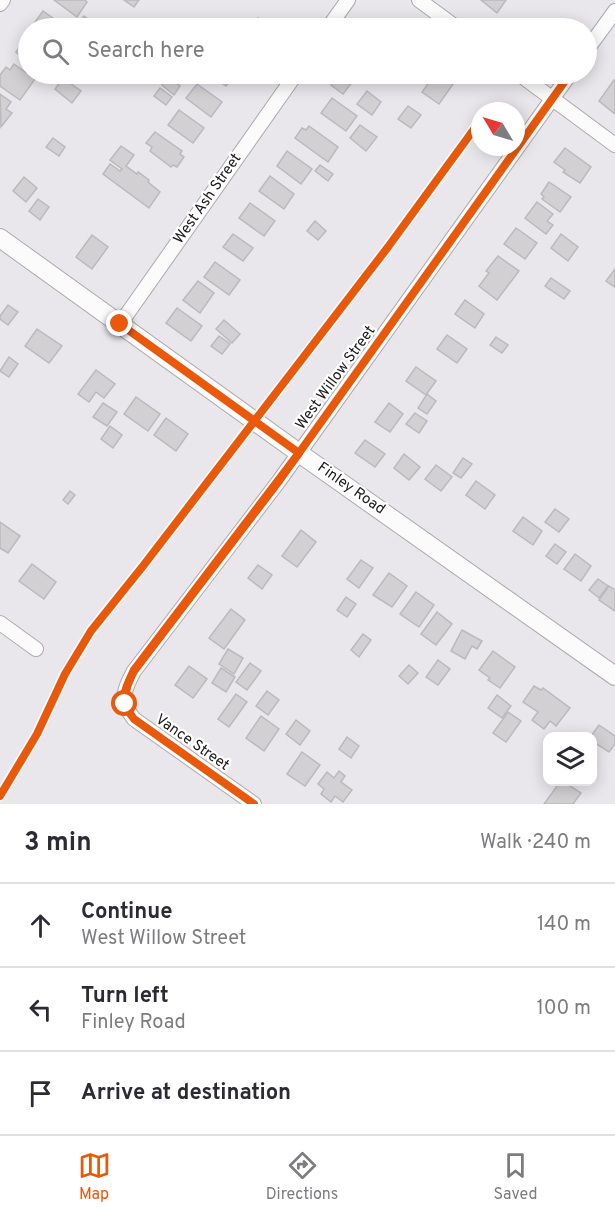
<!DOCTYPE html>
<html lang="en">
<head>
<meta charset="utf-8">
<style>
	body { margin:0; font-family:Overpass,sans-serif; background:#f2f2f3; color:#2b2b33 }
	.controls { position:absolute; right:18px; bottom:18px; display:grid; overflow:hidden; border-radius:12px; box-shadow:0 3px 15px #0003 }
	.controls button { width:54px; height:54px; display:grid; place-items:center; padding:0; border:0; border-bottom:2px solid #e1e1e2; background:#fff; color:#2b2b33; font:30px sans-serif }
	.compass { position:absolute; left:471px; top:102px; width:54px; height:54px; border-radius:50%; background:#fff; box-shadow:0 3px 15px #0003; rotate:308deg }
	.stop { position:absolute; width:18px; height:18px; margin:-14px; border:4px solid #ea580c; border-radius:50%; background:#fff }
	.stop.end { background:#ea580c; border-color:#fff; box-shadow:0 2px 6px #0008 }
	.list { margin:0; padding:0; list-style:none }
	h2 { display:flex; justify-content:space-between; align-items:center; height:78px; margin:0; padding:0 24px; font-size:26px }
	h2 small { font-size:20px; font-weight:400; color:#7c7c81 }
	.list li { display:grid; grid-template-columns:39px 1fr auto; gap:18px; align-items:center; box-sizing:border-box; height:84px; padding:0 24px; border-top:2px solid #e1e1e2 }
	.list b { display:block; font-size:22px; white-space:nowrap }
	.list p { margin:0; font-size:20px; white-space:nowrap; color:#7c7c81 }
	.list em { font-size:20px; font-style:normal; color:#7c7c81 }
	.icon { flex:none; width:33px; height:33px; fill:none; stroke:currentColor; stroke-width:2; stroke-linecap:round; stroke-linejoin:round }
	.map { position:relative; flex:none; width:615px; height:804px; overflow:hidden }
	.search { position:absolute; background:#fff; box-shadow:0 3px 15px #0003; left:18px; right:18px; top:18px; height:66px; display:flex; align-items:center; gap:15px; box-sizing:border-box; padding:0 21px; border-radius:33px; color:#7c7c81; font-size:22px }
	.sheet { height:330px; background:#fff }
	nav { display:flex; justify-content:space-around; align-items:center; box-sizing:border-box; height:84px; border-top:2px solid #e1e1e2; background:#fff; font-size:16px; color:#7c7c81 }
	nav a { display:grid; justify-items:center; gap:3px }
	nav .on { color:#ea580c }
	.map>svg:first-child { display:block }
	.building { fill:#d2d0d3; stroke:#bbb9bd; stroke-width:1.5 }
	.lines { fill:none; stroke-linecap:round; stroke-linejoin:round }
	.minor-casing { stroke:#acaaad; stroke-width:16 }
	.secondary-casing { stroke:#acaaad; stroke-width:20 }
	.minor { stroke:#fcfbfc; stroke-width:14 }
	.secondary { stroke:#fcfbfc; stroke-width:18 }
	.cycleway-casing { stroke:#fff; stroke-width:11 }
	.cycleway { stroke:#e8590c; stroke-width:8 }
	.route { stroke:#ea580c; stroke-width:8 }
	.labels { text-anchor:middle; dominant-baseline:central; stroke-width:4.5; stroke-linejoin:round; paint-order:stroke }
	.street-label { font-size:15px; fill:#1c1a1c; stroke:#fff }
</style>
</head>
<body>
<div class="map">
<svg width="615" height="804" viewBox="0 0 615 804">
	<rect width="100%" height="100%" fill="#eae7ec"/>
	<g class="building">
		<polygon points="54,0 85,0 87,2 77,17"/>
		<polygon points="124,0 139,0 134,7"/>
		<polygon points="481,0 506,0 497,13"/>
		<polygon points="43,11 67,28 37,28 33,25"/>
		<polygon points="84,16 96,25 93,28 86,28 79,23"/>
		<polygon points="258,18 271,28 249,28"/>
		<polygon points="26,38 28,39 28,62 16,52"/>
		<polygon points="14,64 35,79 20,100 0,86 0,75 6,67 10,70"/>
		<polygon points="209,74 236,74 226,86"/>
		<polygon points="340,74 342,74 353,81 343,94 331,85"/>
		<polygon points="435,74 438,74 446,79 449,75 456,80 439,104 422,92"/>
		<polygon points="167,77 180,86 174,95 162,85"/>
		<polygon points="63,78 81,91 72,103 55,89"/>
		<polygon points="614,80 615,80 615,114 599,101"/>
		<polygon points="197,84 222,102 211,117 186,98"/>
		<polygon points="160,88 172,97 166,105 154,96"/>
		<polygon points="367,91 381,102 372,115 357,104"/>
		<polygon points="0,94 11,102 6,109 12,113 1,127"/>
		<polygon points="332,98 357,116 346,131 321,113"/>
		<polygon points="408,106 421,115 411,128 398,119"/>
		<polygon points="179,110 204,128 193,143 168,125"/>
		<polygon points="360,125 377,137 366,151 350,138"/>
		<polygon points="309,126 338,147 328,162 295,138 302,128 306,130"/>
		<polygon points="155,132 182,151 180,154 184,157 177,167 173,165 171,167 150,151 152,147 146,143"/>
		<polygon points="53,138 65,147 59,156 46,147"/>
		<polygon points="121,146 134,155 126,166 137,174 138,172 149,180 148,182 160,192 149,208 103,174 110,164 120,171 122,169 110,160"/>
		<polygon points="565,148 591,167 580,183 563,172 565,170 554,162"/>
		<polygon points="287,151 312,169 301,184 277,166"/>
		<polygon points="320,165 333,174 328,181 315,171"/>
		<polygon points="270,176 294,194 284,209 259,191"/>
		<polygon points="24,177 37,188 26,202 13,191"/>
		<polygon points="549,182 571,197 560,212 542,199 544,197 541,194"/>
		<polygon points="38,199 49,207 40,220 29,211"/>
		<polygon points="537,202 553,214 547,221 553,225 546,234 525,218"/>
		<polygon points="250,203 275,221 264,236 239,218"/>
		<polygon points="315,221 326,231 318,240 307,231"/>
		<polygon points="516,228 537,243 525,259 504,244"/>
		<polygon points="233,234 253,248 243,261 223,247"/>
		<polygon points="561,234 578,247 568,261 551,248"/>
		<polygon points="92,235 108,247 92,269 76,257"/>
		<polygon points="498,256 519,271 497,300 479,286 489,273 486,271"/>
		<polygon points="215,262 240,280 229,295 204,277"/>
		<polygon points="615,269 615,287 606,281"/>
		<polygon points="551,278 570,291 564,299 545,286"/>
		<polygon points="198,281 214,293 200,313 183,300"/>
		<polygon points="465,300 484,314 475,328 455,314"/>
		<polygon points="8,305 18,312 8,325 0,319 0,316"/>
		<polygon points="177,308 202,326 191,341 166,323"/>
		<polygon points="224,320 240,334 232,343 216,329"/>
		<polygon points="37,329 62,346 49,363 25,346"/>
		<polygon points="447,335 467,349 457,363 437,349"/>
		<polygon points="219,336 230,344 222,354 211,346"/>
		<polygon points="496,337 508,345 502,353 490,345"/>
		<polygon points="9,357 18,364 9,377 0,371"/>
		<polygon points="416,367 436,381 426,395 406,381"/>
		<polygon points="96,370 115,384 104,398 96,392 89,402 78,394"/>
		<polygon points="427,394 436,401 427,414 418,408"/>
		<polygon points="136,397 160,414 148,431 124,414"/>
		<polygon points="103,403 117,412 107,426 93,417"/>
		<polygon points="389,403 403,414 390,432 375,422"/>
		<polygon points="415,413 427,421 419,433 406,424"/>
		<polygon points="166,418 188,434 176,451 154,435"/>
		<polygon points="110,426 122,435 113,448 101,439"/>
		<polygon points="365,440 385,454 375,467 355,453"/>
		<polygon points="404,454 420,467 409,480 394,468"/>
		<polygon points="463,458 472,464 461,478 453,473"/>
		<polygon points="436,465 452,477 441,491 425,479"/>
		<polygon points="476,481 495,495 485,509 466,495"/>
		<polygon points="70,491 75,495 68,504 63,500"/>
		<polygon points="555,509 569,519 559,532 545,522"/>
		<polygon points="523,517 542,531 533,545 513,531"/>
		<polygon points="0,522 20,536 8,553 0,548"/>
		<polygon points="301,530 316,542 297,567 282,556"/>
		<polygon points="555,544 566,552 557,564 546,556"/>
		<polygon points="575,554 591,566 581,581 564,569"/>
		<polygon points="361,560 373,568 359,588 347,579"/>
		<polygon points="32,564 56,582 44,599 19,581"/>
		<polygon points="258,565 272,575 262,589 248,578"/>
		<polygon points="389,573 407,586 392,607 373,595"/>
		<polygon points="598,579 608,586 599,598 589,590"/>
		<polygon points="609,586 615,590 615,611 599,600"/>
		<polygon points="416,592 434,605 419,627 400,614"/>
		<polygon points="346,597 356,604 347,617 337,610"/>
		<polygon points="231,609 245,620 224,649 209,638"/>
		<polygon points="437,612 452,624 436,645 421,634"/>
		<polygon points="462,630 482,641 477,649 472,646 465,659 451,651"/>
		<polygon points="363,634 371,640 359,657 351,650"/>
		<polygon points="228,649 243,658 234,674 219,664"/>
		<polygon points="493,651 515,667 500,688 488,680 490,678 479,670"/>
		<polygon points="438,660 450,669 438,685 426,677"/>
		<polygon points="250,663 261,671 247,690 236,682"/>
		<polygon points="409,665 418,673 408,684 399,676"/>
		<polygon points="189,666 207,679 193,698 175,685"/>
		<polygon points="221,668 235,677 226,692 212,683"/>
		<polygon points="534,686 541,690 543,688 570,708 556,726 550,721 544,729 532,720 538,712 523,702"/>
		<polygon points="267,691 279,700 268,715 256,706"/>
		<polygon points="236,694 247,702 229,727 218,719"/>
		<polygon points="497,695 511,706 502,718 488,708"/>
		<polygon points="508,712 521,721 506,742 493,733"/>
		<polygon points="261,716 279,729 264,751 246,738"/>
		<polygon points="296,720 310,731 300,745 286,734"/>
		<polygon points="599,725 615,736 615,744 609,752 592,741 592,736 591,736"/>
		<polygon points="347,737 359,746 351,758 339,749"/>
		<polygon points="302,752 320,765 305,786 287,774"/>
		<polygon points="339,771 345,776 341,782 352,790 343,802 335,796 331,802 321,794 324,789 318,784 327,772 334,778"/>
		<polygon points="560,782 564,782 581,793 573,804 544,804"/>
	</g>
	<g class="lines">
		<g class="minor-casing">
			<g id="minor">
				<polyline points="419,0 457,28"/>
				<polyline points="0,4 3,0"/>
				<polyline points="328,28 348,0"/>
				<polyline points="586,51 615,11"/>
				<polyline points="519,74 615,145"/>
				<polyline points="120,324 296,74"/>
				<polyline points="0,623 36,649"/>
				<path d="M254,804l-120,-85c-15,-18 -10,-30 0,-48l145,-190 291,-407"/>
			</g>
		</g>
		<g class="secondary-casing">
			<polyline id="secondary" points="0,238 299,453 615,676"/>
		</g>
		<use href="#minor" class="minor"/>
		<use href="#secondary" class="secondary"/>
		<g class="cycleway-casing">
			<g id="cycleway">
				<polyline points="0,796 37,734 65,674 91,631 143,566 388,247 480,121"/>
				<path d="M254,804l-120,-85c-15,-18 -10,-30 0,-48l145,-190 291,-407"/>
			</g>
		</g>
		<use href="#cycleway" class="cycleway"/>
	</g>
	<g class="lines">
		<path class="route" d="M120,324l179,129 -165,217c-5,11 -10,22 -9,34"/>
	</g>
	<g class="labels">
		<g class="street-label">
			<text transform="translate(208 199) rotate(-55)">West Ash Street</text>
			<text transform="translate(336 378) rotate(-54)">West Willow Street</text>
			<text transform="translate(351 489) rotate(35)">Finley Road</text>
			<text transform="translate(192 743) rotate(35)">Vance Street</text>
		</g>
	</g>
</svg>
<div class="controls">
<button><svg class="icon" aria-label="layers" viewBox="0 0 24 24"><path d="M12 4l9 5-9 5-9-5zM3 14l9 5 9-5"/></svg></button>
</div>
<svg class="compass" viewBox="-18 -18 36 36"><path d="M0-13l5 13h-10z" fill="#e53935"/><path d="M0 13l5-13h-10z" fill="#7c7c81"/></svg>
<div class="stop" style="left:125px;top:704px"></div>
<div class="stop end" style="left:120px;top:324px"></div>
<div class="search"><svg class="icon" aria-label="search" viewBox="0 0 24 24"><circle cx="10" cy="10" r="6"/><path d="M15 15l6 6"/></svg>Search here</div>
</div>
<section class="sheet">
<h2>3 min<small>Walk · 240 m</small></h2>
<ul class="list">
<li><svg class="icon" aria-label="ahead" viewBox="0 0 24 24"><path d="M12 20V5M6 11l6-6 6 6"/></svg><div><b>Continue</b><p>West Willow Street</p></div><em>140 m</em></li>
<li><svg class="icon" aria-label="left" viewBox="0 0 24 24"><path d="M17 20v-9H6M10 6l-5 5 5 5"/></svg><div><b>Turn left</b><p>Finley Road</p></div><em>100 m</em></li>
<li><svg class="icon" aria-label="arrive" viewBox="0 0 24 24"><path d="M6 21V4h12l-3 4 3 4H6"/></svg><div><b>Arrive at destination</b></div></li>
</ul>
</section>
<nav>
<a class="on"><svg class="icon" aria-label="map" viewBox="0 0 24 24"><path d="M3 6l6-2 6 2 6-2v14l-6 2-6-2-6 2zM9 4v14M15 6v14"/></svg>Map</a>
<a><svg class="icon" aria-label="directions" viewBox="0 0 24 24"><path d="M12 3l9 9-9 9-9-9zM9 14v-3h6M13 9l2 2-2 2"/></svg>Directions</a>
<a><svg class="icon" aria-label="saved" viewBox="0 0 24 24"><path d="M7 4h10v16l-5-4-5 4z"/></svg>Saved</a>
</nav>
</body>
</html>
